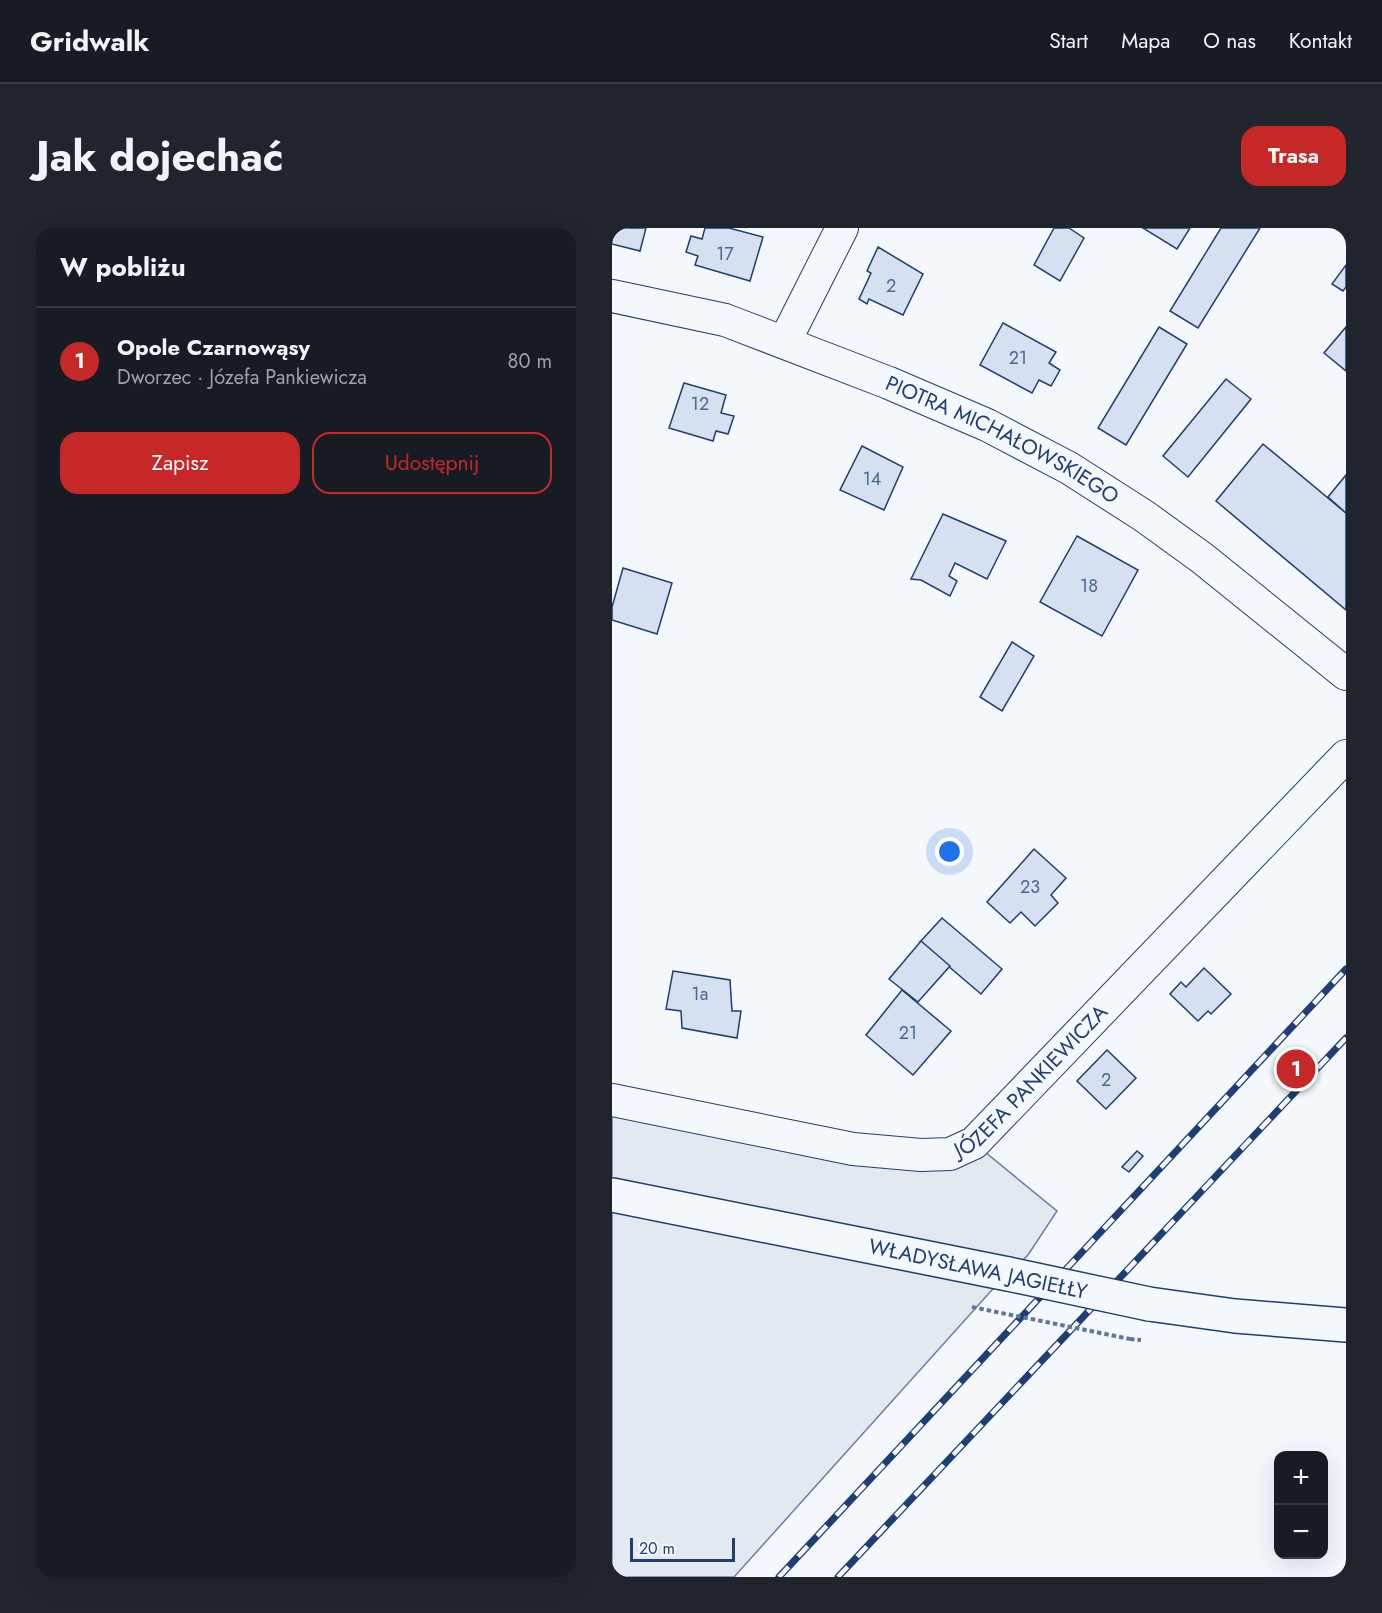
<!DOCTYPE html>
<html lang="pl">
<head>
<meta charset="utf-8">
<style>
	body { margin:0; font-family:Jost,sans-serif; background:#20242c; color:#f1f3f6 }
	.controls { position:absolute; right:18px; bottom:18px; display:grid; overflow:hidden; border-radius:12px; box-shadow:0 6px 24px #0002 }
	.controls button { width:54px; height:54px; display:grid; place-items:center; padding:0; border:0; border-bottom:2px solid #363941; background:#171b24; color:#f1f3f6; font:30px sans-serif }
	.scale { position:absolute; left:18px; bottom:15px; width:105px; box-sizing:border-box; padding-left:6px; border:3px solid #1d3f73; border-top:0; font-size:16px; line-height:21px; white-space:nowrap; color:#1d3f73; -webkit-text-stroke:4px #f4f7fb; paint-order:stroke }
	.you { position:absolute; left:338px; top:624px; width:21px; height:21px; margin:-15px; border:4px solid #fff; border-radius:50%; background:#1a73e8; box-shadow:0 0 0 9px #1a73e833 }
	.badge { display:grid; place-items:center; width:39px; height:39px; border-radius:50%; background:#c62828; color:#fff; font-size:20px; font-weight:700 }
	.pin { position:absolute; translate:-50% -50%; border:3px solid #fff; box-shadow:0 2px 6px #0006 }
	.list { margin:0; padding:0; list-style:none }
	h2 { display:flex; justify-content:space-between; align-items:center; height:78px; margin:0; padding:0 24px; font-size:26px }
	h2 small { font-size:20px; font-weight:400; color:#9ea1a6 }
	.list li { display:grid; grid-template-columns:39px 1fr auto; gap:18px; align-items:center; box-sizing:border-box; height:108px; padding:0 24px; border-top:2px solid #363941 }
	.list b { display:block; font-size:22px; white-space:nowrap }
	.list p { margin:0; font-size:20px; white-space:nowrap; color:#9ea1a6 }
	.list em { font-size:20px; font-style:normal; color:#9ea1a6 }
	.actions { display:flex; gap:12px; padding:18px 24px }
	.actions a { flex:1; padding:14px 0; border:2px solid #c62828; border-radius:18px; text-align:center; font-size:21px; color:#c62828 }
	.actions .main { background:#c62828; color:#fff }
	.map { position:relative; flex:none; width:734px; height:1349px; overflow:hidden; border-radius:18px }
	header { display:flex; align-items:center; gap:36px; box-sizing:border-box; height:84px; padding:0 30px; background:#171b24; border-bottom:2px solid #363941 }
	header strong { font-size:28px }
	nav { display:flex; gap:33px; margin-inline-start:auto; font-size:21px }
	.intro { display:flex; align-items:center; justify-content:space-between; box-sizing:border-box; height:144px; padding:0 36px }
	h1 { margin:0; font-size:42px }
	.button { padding:15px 27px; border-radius:18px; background:#c62828; color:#fff; font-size:21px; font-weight:700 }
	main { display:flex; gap:36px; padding:0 36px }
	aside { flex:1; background:#171b24; border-radius:18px; box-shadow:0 6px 24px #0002 }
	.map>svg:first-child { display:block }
	.green { fill:#e3e9f0; stroke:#687fa3; stroke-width:1.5 }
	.building { fill:#d5e0f0; stroke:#1d3f73; stroke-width:1.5 }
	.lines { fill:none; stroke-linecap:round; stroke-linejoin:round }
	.minor-casing { stroke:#1d3f73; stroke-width:34 }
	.tertiary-casing { stroke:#1d3f73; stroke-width:36 }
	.path { stroke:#5e769c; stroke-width:4; stroke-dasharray:4.5 3; stroke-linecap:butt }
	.minor { stroke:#f4f7fb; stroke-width:32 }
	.tertiary { stroke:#f4f7fb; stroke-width:33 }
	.rail-casing { stroke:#1d3f73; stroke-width:7 }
	.rail { stroke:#f4f7fb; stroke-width:4.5; stroke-dasharray:14; stroke-linecap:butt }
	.tertiary-bridge-casing { stroke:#1d3f73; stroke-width:36; stroke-linecap:butt }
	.path-bridge { stroke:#5e769c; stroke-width:4; stroke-dasharray:4.5 3; stroke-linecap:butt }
	.tertiary-bridge { stroke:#f4f7fb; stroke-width:33 }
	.labels { text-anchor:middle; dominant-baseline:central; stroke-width:4.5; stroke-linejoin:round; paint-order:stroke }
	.number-label { font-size:18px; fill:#4b6792 }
	.street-label { font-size:21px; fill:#1d3f73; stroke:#f4f7fb }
</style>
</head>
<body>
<header>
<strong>Gridwalk</strong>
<nav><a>Start</a><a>Mapa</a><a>O nas</a><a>Kontakt</a></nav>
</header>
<div class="intro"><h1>Jak dojechać</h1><a class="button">Trasa</a></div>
<main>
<aside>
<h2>W pobliżu<small></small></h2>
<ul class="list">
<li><span class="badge">1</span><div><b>Opole Czarnowąsy</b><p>Dworzec · Józefa Pankiewicza</p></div><em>80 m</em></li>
</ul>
<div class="actions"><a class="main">Zapisz</a><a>Udostępnij</a></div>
</aside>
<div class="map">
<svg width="734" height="1349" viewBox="0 0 734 1349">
	<rect width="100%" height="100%" fill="#f4f7fb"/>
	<polygon class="green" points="0,872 164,906 362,915 445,983 416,1027 379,1063 122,1349 0,1349"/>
	<g class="building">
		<polygon points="0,0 34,0 28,23 0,16"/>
		<polygon points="93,0 117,0 151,9 138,53 83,37 86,28 74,24 79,8 90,11"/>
		<polygon points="442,0 457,0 472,10 448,53 422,37"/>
		<polygon points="531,0 578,0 565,21"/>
		<polygon points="609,0 648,0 586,100 558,83"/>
		<polygon points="266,19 311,46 291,87 257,71 255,76 247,71 259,45 255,43"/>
		<polygon points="734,37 734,59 731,63 720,56"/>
		<polygon points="391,95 444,124 437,135 448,142 439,158 427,152 420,165 368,137"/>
		<polygon points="547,99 575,116 514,217 486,200"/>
		<polygon points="734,99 734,143 712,125"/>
		<polygon points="614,151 639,171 576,249 551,228"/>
		<polygon points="72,155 114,167 109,185 122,188 116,206 104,203 101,213 57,200"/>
		<polygon points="651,216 734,285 734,382 604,273"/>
		<polygon points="250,218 291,239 272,282 228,262"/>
		<polygon points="734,247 734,285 716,269"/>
		<polygon points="331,286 394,313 375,351 343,335 337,348 345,353 338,368 309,352 299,351"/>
		<polygon points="465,308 526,342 490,408 428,374"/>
		<polygon points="11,340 60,355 45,406 0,392 0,379"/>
		<polygon points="400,414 422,428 390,483 368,469"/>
		<polygon points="422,621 454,650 439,667 446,675 423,698 409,684 398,695 375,674"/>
		<polygon points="330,690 390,741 369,766 308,714"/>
		<polygon points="309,713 338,738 306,774 277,751"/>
		<polygon points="592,740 619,766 599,786 596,783 586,793 558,766 569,754 574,759"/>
		<polygon points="61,743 118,752 120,783 129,783 125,810 70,800 69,783 54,781"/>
		<polygon points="290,762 339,803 301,847 254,807"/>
		<polygon points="495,822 524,850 494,881 465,853"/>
		<polygon points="525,923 531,928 517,944 510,939"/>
	</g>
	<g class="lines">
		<g class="minor-casing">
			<g id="minor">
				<path id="s1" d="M0,68l113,24 164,63 98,42 82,43 75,48 58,42 144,116"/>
				<polyline points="173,113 230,0"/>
				<path id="s2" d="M0,872l241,49 68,6 29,-1 24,-11 372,-387"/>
			</g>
		</g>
		<g class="tertiary-casing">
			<g id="tertiary">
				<polyline points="0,967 396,1046"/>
				<polyline points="537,1076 623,1088 734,1097"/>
			</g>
		</g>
		<polyline class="path" points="518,1111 529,1112"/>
		<use href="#minor" class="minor"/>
		<use href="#tertiary" class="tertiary"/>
		<g class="rail-casing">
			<g id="rail">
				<polyline points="167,1349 734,741"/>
				<polyline points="226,1349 734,810"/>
			</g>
		</g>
		<use href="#rail" class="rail"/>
		<g class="tertiary-bridge-casing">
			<polyline id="tertiary-bridge" points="396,1046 537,1076"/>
		</g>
		<polyline class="path-bridge" points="360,1079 518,1111"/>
		<use href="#tertiary-bridge" class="tertiary-bridge"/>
	</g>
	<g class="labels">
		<g class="number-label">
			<text x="113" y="26">17</text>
			<text x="279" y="58">2</text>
			<text x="406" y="130">21</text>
			<text x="88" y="176">12</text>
			<text x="260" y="251">14</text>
			<text x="477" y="358">18</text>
			<text x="418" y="659">23</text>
			<text x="88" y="766">1a</text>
			<text x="296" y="805">21</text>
			<text x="494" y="852">2</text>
		</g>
		<g class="street-label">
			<text stroke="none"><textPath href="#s1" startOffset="418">PIOTRA MICHAŁOWSKIEGO</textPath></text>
			<text stroke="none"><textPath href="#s2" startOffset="453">JÓZEFA PANKIEWICZA</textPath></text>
			<text transform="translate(366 1041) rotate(12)">WŁADYSŁAWA JAGIEŁŁY</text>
		</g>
	</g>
</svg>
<div class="controls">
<button>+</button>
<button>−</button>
</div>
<div class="scale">20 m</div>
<div class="you"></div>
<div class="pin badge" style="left:684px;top:841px">1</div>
</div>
</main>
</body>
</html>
